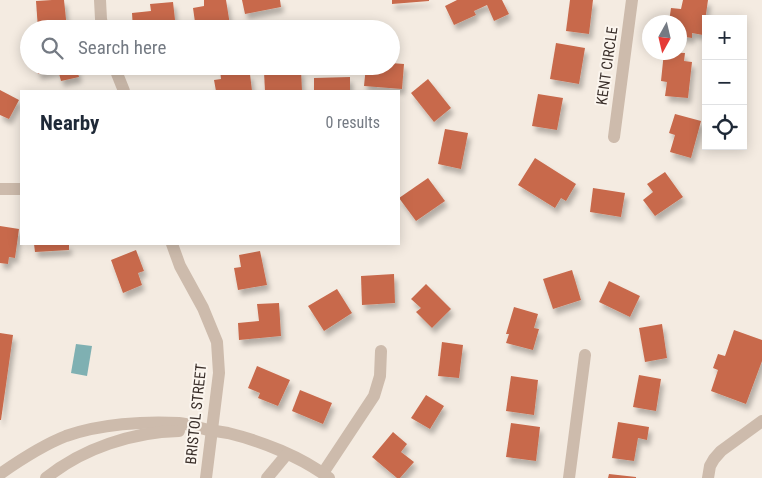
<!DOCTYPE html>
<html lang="en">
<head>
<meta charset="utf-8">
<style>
	body { margin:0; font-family:"Roboto Condensed",sans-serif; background:#f2f2f3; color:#1f2937 }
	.controls { position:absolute; right:15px; top:15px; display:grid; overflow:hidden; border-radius:0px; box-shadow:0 2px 12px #0003 }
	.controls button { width:45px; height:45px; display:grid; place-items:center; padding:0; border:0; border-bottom:1px solid #e0e1e3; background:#fff; color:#1f2937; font:25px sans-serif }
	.compass { position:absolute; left:642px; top:15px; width:45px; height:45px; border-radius:50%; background:#fff; box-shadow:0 2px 12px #0003; rotate:188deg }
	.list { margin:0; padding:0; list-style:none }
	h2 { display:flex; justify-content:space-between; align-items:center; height:65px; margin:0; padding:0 20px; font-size:21px }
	h2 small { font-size:16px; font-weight:400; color:#747a83 }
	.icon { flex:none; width:28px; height:28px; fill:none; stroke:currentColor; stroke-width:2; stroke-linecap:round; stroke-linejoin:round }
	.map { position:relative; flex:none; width:762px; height:478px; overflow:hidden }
	.search { position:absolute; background:#fff; box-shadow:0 2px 12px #0003; left:20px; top:20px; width:380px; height:55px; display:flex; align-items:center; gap:12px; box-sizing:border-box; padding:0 18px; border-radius:28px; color:#747a83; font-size:19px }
	.panel { position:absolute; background:#fff; box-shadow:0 2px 12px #0003; left:20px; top:90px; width:380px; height:155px; border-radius:0px }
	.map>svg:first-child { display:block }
	.water { fill:#7fb0b2 }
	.building { fill:#c8694b; filter:url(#shadow) }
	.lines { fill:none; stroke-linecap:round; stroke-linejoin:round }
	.minor { stroke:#cdbbac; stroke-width:12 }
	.labels { text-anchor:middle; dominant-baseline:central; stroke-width:4; stroke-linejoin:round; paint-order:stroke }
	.street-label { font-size:15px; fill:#3b302b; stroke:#fbf5ee }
</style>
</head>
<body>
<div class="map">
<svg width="762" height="478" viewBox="0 0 762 478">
	<defs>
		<filter id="shadow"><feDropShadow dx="3" dy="5.5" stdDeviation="2.5" flood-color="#0004"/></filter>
	</defs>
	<rect width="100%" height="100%" fill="#f4ebe1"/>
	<polygon class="water" points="76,344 92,346 87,376 71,373"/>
	<g class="building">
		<polygon points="52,0 64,0 67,29 38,29 36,1"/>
		<polygon points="204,0 226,0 230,25 208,29 196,29 193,8 204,6"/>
		<polygon points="242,0 280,0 281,7 245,14"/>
		<polygon points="392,0 429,0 429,1 392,4"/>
		<polygon points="457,0 502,0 509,14 494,21 487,5 474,11 476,15 454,25 445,6"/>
		<polygon points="570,0 593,0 589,34 566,31"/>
		<polygon points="683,0 708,0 703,35 692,33 692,38 680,36 680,22 669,22 671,8 681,9"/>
		<polygon points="173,2 176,29 133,29 132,13 151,11 150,4"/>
		<polygon points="556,43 585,48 579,84 550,79"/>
		<polygon points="664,52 685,53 684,61 692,62 688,98 665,96 667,82 661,81"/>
		<polygon points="391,63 404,64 402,89 364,86 366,66 391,66"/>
		<polygon points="36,66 76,66 79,77 61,81 58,70 38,74"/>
		<polygon points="241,68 242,75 250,74 252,91 216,91 214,80 221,79 220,70"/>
		<polygon points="301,70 302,91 265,91 264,72"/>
		<polygon points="350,77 350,91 314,91 314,78"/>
		<polygon points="428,79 451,108 434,122 411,93"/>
		<polygon points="0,90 19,100 9,119 0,115"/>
		<polygon points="538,94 563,98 557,130 532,126"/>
		<polygon points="675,114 701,121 691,158 670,152 675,135 669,133"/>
		<polygon points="445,129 468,133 461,169 438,164"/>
		<polygon points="535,158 576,184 566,201 561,198 555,208 518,185"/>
		<polygon points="665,172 683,197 655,216 643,200 653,192 647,184"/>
		<polygon points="428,178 445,201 416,221 399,198"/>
		<polygon points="593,188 625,193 621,217 590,212"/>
		<polygon points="0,226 19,229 15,258 9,257 8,264 0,263"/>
		<polygon points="34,244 69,244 69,250 35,252"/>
		<polygon points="136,250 144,271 138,273 142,285 123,293 111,260"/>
		<polygon points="260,251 267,285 238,290 234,268 241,267 239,255"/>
		<polygon points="572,270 581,300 553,309 543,279"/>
		<polygon points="394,274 395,303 362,305 361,276"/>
		<polygon points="609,281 640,296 630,317 599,302"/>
		<polygon points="426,284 451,309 432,328 416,312 421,308 411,299"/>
		<polygon points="337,289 352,313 324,331 308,306"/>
		<polygon points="279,303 281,336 239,340 238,323 259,321 257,304"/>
		<polygon points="514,307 538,314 534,328 539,329 533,350 506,343 509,334 506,334"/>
		<polygon points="662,324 667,358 645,362 639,328"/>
		<polygon points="734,330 762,340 762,361 746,404 711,391 718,370 713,368 718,354 725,356"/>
		<polygon points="0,333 13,335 1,420 0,420"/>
		<polygon points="442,342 463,345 459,378 438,376"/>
		<polygon points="257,366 290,380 278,406 258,398 260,393 248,388"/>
		<polygon points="639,375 661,379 656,411 633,407"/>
		<polygon points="511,376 538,380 534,415 506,411"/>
		<polygon points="300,390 332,403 323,424 292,411"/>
		<polygon points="426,395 444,406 430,429 411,418"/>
		<polygon points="618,422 649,427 647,440 638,438 634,461 612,458"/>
		<polygon points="511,423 540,427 536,461 506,457"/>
		<polygon points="393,432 407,444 401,452 414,462 400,478 397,478 372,457"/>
		<polygon points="609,474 636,477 636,478 608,478"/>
	</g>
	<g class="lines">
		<g class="minor">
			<polyline points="100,0 101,19 103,29"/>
			<polyline points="114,66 124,91"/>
			<polyline points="614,137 632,0"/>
			<polyline points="0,189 21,189"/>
			<polyline points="172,244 180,266 203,308 217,342 219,373 206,478"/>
			<polyline points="323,473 374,396 380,376 381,351"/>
			<path d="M0,474c20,-14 43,-29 66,-38 34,-12 78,-15 113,-13 10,1 20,5 30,7 6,1 13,2 19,3 33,8 74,24 101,45"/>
			<path d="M46,478c37,-30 87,-46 133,-47"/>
			<polyline points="267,478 287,454"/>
			<polyline points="569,478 585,355"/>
			<polyline points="708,478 710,466 714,459 721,451 762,421"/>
		</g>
	</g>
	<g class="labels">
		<g class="street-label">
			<text transform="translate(607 66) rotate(-82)">KENT CIRCLE</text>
			<text transform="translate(196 414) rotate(-84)">BRISTOL STREET</text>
		</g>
	</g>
</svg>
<div class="controls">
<button>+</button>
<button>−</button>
<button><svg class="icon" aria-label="locate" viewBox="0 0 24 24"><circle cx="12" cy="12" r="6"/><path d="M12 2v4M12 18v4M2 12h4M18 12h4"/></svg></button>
</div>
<svg class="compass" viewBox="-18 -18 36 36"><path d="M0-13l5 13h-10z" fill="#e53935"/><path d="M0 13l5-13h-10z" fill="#747a83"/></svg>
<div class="search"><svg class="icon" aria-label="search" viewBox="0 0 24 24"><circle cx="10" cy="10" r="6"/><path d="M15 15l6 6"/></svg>Search here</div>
<section class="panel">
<h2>Nearby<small>0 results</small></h2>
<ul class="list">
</ul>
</section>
</div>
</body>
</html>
